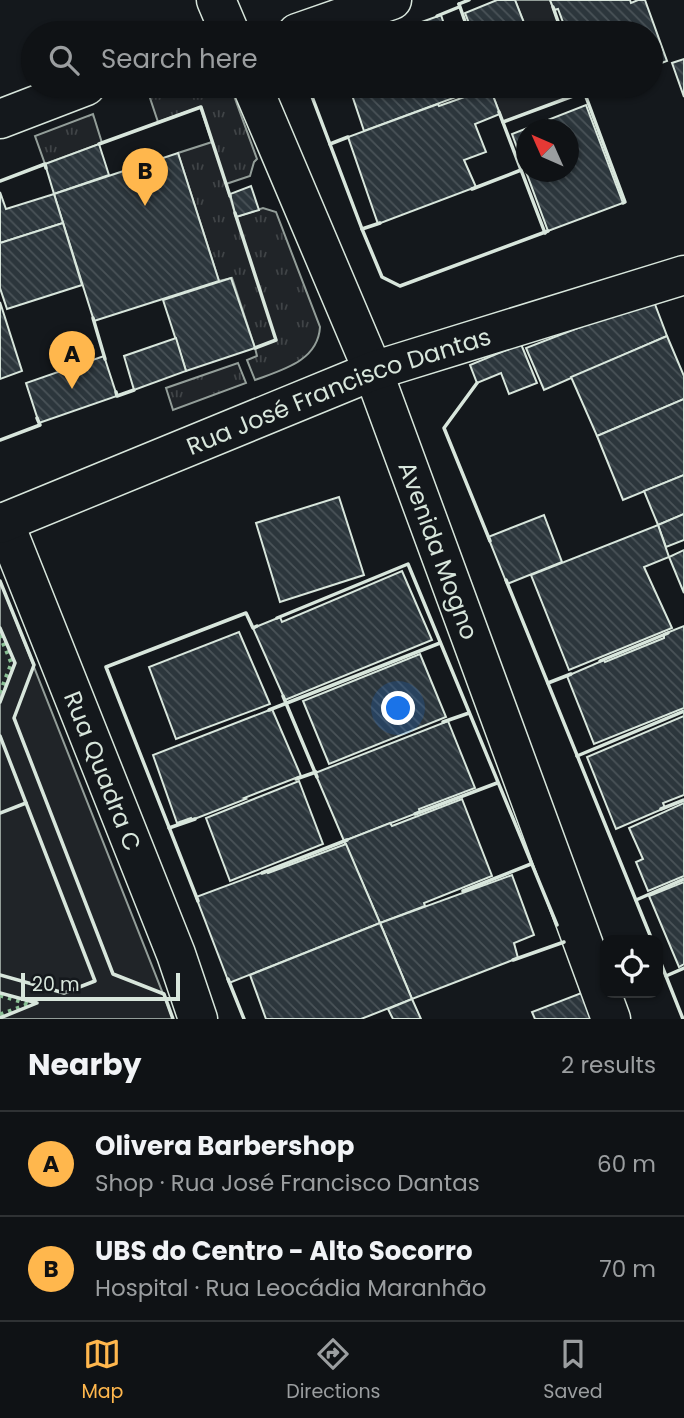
<!DOCTYPE html>
<html lang="en">
<head>
<meta charset="utf-8">
<style>
	body { margin:0; font-family:Poppins,sans-serif; background:#1d2022; color:#f1f3f6 }
	.controls { position:absolute; right:21px; bottom:21px; display:grid; overflow:hidden; border-radius:14px; box-shadow:0 2px 5px #0004 }
	.controls button { width:63px; height:63px; display:grid; place-items:center; padding:0; border:0; border-bottom:2px solid #2f3234; background:#0f1215; color:#f1f3f6; font:35px sans-serif }
	.compass { position:absolute; left:516px; top:119px; width:63px; height:63px; border-radius:50%; background:#0f1215; box-shadow:0 2px 5px #0004; rotate:315deg }
	.scale { position:absolute; left:21px; bottom:18px; width:159px; box-sizing:border-box; padding-left:7px; border:4px solid #d8e6dc; border-top:0; font-size:19px; line-height:24px; white-space:nowrap; color:#d8e6dc; -webkit-text-stroke:5px #14181c; paint-order:stroke }
	.you { position:absolute; left:399px; top:709px; width:24px; height:24px; margin:-18px; border:5px solid #fff; border-radius:50%; background:#1a73e8; box-shadow:0 0 0 10px #1a73e833 }
	.badge { display:grid; place-items:center; width:46px; height:46px; border-radius:50%; background:#ffb74d; color:#111; font-size:23px; font-weight:700 }
	.pin { position:absolute; translate:-50% -58px; filter:drop-shadow(0 2px 4px #0008) }
	.pin::after { content:''; position:absolute; top:37px; width:24px; height:21px; background:inherit; clip-path:polygon(0 0,100% 0,50% 100%) }
	.list { margin:0; padding:0; list-style:none }
	h2 { display:flex; justify-content:space-between; align-items:center; height:91px; margin:0; padding:0 28px; font-size:30px }
	h2 small { font-size:23px; font-weight:400; color:#9b9ea0 }
	.list li { display:grid; grid-template-columns:46px 1fr auto; gap:21px; align-items:center; box-sizing:border-box; height:105px; padding:0 28px; border-top:2px solid #2f3234 }
	.list b { display:block; font-size:26px; white-space:nowrap }
	.list p { margin:0; font-size:23px; white-space:nowrap; color:#9b9ea0 }
	.list em { font-size:23px; font-style:normal; color:#9b9ea0 }
	.icon { flex:none; width:38px; height:38px; fill:none; stroke:currentColor; stroke-width:2; stroke-linecap:round; stroke-linejoin:round }
	.map { position:relative; flex:none; width:684px; height:1019px; overflow:hidden }
	.search { position:absolute; background:#0f1215; box-shadow:0 2px 5px #0004; left:21px; right:21px; top:21px; height:77px; display:flex; align-items:center; gap:18px; box-sizing:border-box; padding:0 24px; border-radius:38px; color:#9b9ea0; font-size:26px }
	.sheet { height:301px; background:#0f1215 }
	nav { display:flex; justify-content:space-around; align-items:center; box-sizing:border-box; height:98px; border-top:2px solid #2f3234; background:#0f1215; font-size:19px; color:#9b9ea0 }
	nav a { display:grid; justify-items:center; gap:4px }
	nav .on { color:#ffb74d }
	.map>svg:first-child { display:block }
	.grass { fill:url(#grass-tufts); stroke:#939e99; stroke-width:2 }
	.green { fill:#202428; stroke:#939e99; stroke-width:2 }
	.building { fill:url(#building-back-hatch); stroke:#d8e6dc; stroke-width:2; fill-rule:evenodd }
	.lines { fill:none; stroke-linecap:round; stroke-linejoin:round }
	.street-casing { stroke:#d8e6dc; stroke-width:41 }
	.secondary-casing { stroke:#d8e6dc; stroke-width:41 }
	.street { stroke:#14181c; stroke-width:38 }
	.secondary { stroke:#14181c; stroke-width:38 }
	.hedge { stroke:#8ac095; stroke-width:5; stroke-dasharray:3.5 5; stroke-linecap:butt }
	.wall { stroke:#d8e6dc; stroke-width:3.5 }
	.labels { text-anchor:middle; dominant-baseline:central; stroke-width:5; stroke-linejoin:round; paint-order:stroke }
	.street-label { font-size:24px; fill:#d8e6dc; stroke:#14181c }
</style>
</head>
<body>
<div class="map">
<svg width="684" height="1019" viewBox="0 0 684 1019">
	<defs>
		<pattern id="grass-tufts" width="24" height="20" patternUnits="userSpaceOnUse" patternTransform="scale(1.75)"><rect width="24" height="20" fill="#202428"/><path d="M3 7l-1-3M5 7V3M7 7l1-3M15 17l-1-3M17 17v-4M19 17l1-3" fill="none" stroke="#404447"/></pattern>
		<pattern id="building-back-hatch" width="6" height="6" patternUnits="userSpaceOnUse" patternTransform="scale(1.75)"><rect width="6" height="6" fill="#2c363c"/><path d="M-1 5l2 2M0 0l6 6M5-1l2 2" fill="none" stroke="#4a5358"/></pattern>
	</defs>
	<rect width="100%" height="100%" fill="#14181c"/>
	<g class="grass">
		<path d="M163,86h76l1,4 -7,3 24,66 -3,3 -4,14 -24,8 10,33 27,-9 13,4 44,115c-2,34 -38,43 -65,53l-8,-20 10,-4 -2,-8 -23,-70 -13,3 -41,-128 34,-11 -12,-35 -42,15 -10,-30z"/>
		<polygon points="93,114 102,143 45,164 35,136"/>
		<polygon points="238,363 246,383 173,410 166,388"/>
	</g>
	<g class="green">
		<polygon points="515,0 550,0 562,33 528,33"/>
		<polygon points="501,86 582,86 584,92 503,122 491,90"/>
		<polygon points="0,581 173,1019 0,1019"/>
	</g>
	<g class="building">
		<polygon points="497,0 515,0 528,33 473,33 465,13"/>
		<polygon points="550,0 630,0 631,3 638,0 645,0 667,61 651,67 651,33 567,33 558,9 554,10"/>
		<polygon points="441,15 447,33 391,33"/>
		<polygon points="684,59 684,97 672,63"/>
		<polygon points="349,86 465,86 467,93 364,131"/>
		<polygon points="490,88 500,114 475,124 486,152 464,160 476,187 378,224 348,137 438,104 439,106"/>
		<path d="M586,105l37,98 -75,28 -36,-97zM526,130h42v42h-42z"/>
		<polygon points="99,144 109,175 54,194 45,164"/>
		<polygon points="178,153 219,281 94,321 54,194"/>
		<polygon points="251,186 259,210 236,217 230,194"/>
		<polygon points="0,192 6,209 54,194 63,223 0,243"/>
		<polygon points="63,223 82,285 7,309 0,288 0,243"/>
		<polygon points="231,278 255,348 186,371 163,300"/>
		<polygon points="653,299 667,336 544,390 526,348"/>
		<polygon points="0,302 22,371 0,379"/>
		<polygon points="667,336 684,376 684,399 597,436 571,377"/>
		<polygon points="176,338 186,371 134,390 124,356"/>
		<polygon points="521,344 537,383 509,394 501,373 477,383 470,365"/>
		<polygon points="104,356 117,396 39,423 26,383"/>
		<polygon points="684,399 684,475 623,500 597,436"/>
		<polygon points="684,475 684,514 658,525 644,491"/>
		<polygon points="339,497 364,575 280,602 256,523"/>
		<polygon points="684,514 684,540 666,547 658,525"/>
		<polygon points="544,515 562,562 507,584 488,537"/>
		<polygon points="658,525 669,557 644,567 672,628 569,670 531,575"/>
		<polygon points="684,550 684,593 669,557"/>
		<polygon points="402,571 432,640 285,700 253,628 280,617 282,622"/>
		<polygon points="684,626 684,708 594,744 567,676 604,660 605,662 664,638 664,634"/>
		<polygon points="239,632 270,704 176,739 149,667"/>
		<polygon points="420,654 446,717 329,764 303,701"/>
		<polygon points="272,709 301,776 244,798 246,799 192,820 191,818 177,823 153,755"/>
		<polygon points="684,711 684,795 663,803 665,808 616,829 587,757 684,716"/>
		<polygon points="448,721 475,788 419,809 420,812 344,841 315,773"/>
		<polygon points="299,781 323,844 230,881 206,818"/>
		<polygon points="462,799 492,876 424,903 425,906 380,923 344,841 390,823 392,826"/>
		<polygon points="684,803 684,876 648,891 636,862 643,859 629,828"/>
		<polygon points="346,844 380,923 229,983 196,897 266,871 268,873"/>
		<polygon points="512,875 534,935 514,943 518,958 412,999 380,923"/>
		<polygon points="684,882 684,964 679,967 649,896"/>
		<polygon points="380,923 412,999 361,1019 266,1019 250,975"/>
		<polygon points="584,992 593,1019 535,1019 532,1012"/>
		<polygon points="412,999 421,1019 393,1019 388,1009"/>
	</g>
	<g class="lines">
		<g class="street-casing">
			<g id="street">
				<polyline points="297,33 392,0"/>
				<polyline points="0,119 86,86"/>
				<path id="s1" d="M373,371l238,648"/>
				<path id="s2" d="M4,522l172,432 22,65"/>
			</g>
		</g>
		<g class="secondary-casing">
			<g id="secondary">
				<polyline points="216,0 230,33"/>
				<polyline points="252,86 373,371"/>
				<path id="s3" d="M0,524l373,-153 311,-96"/>
			</g>
		</g>
		<use href="#street" class="street"/>
		<use href="#secondary" class="secondary"/>
		<g class="hedge">
			<polyline points="0,635 12,663 0,694"/>
			<polyline points="0,995 30,1004 0,1015"/>
		</g>
		<g class="wall">
			<polyline points="459,4 469,33"/>
			<polyline points="459,4 469,0"/>
			<polyline points="553,7 562,33"/>
			<polyline points="437,16 459,7"/>
			<polyline points="308,86 362,229 380,223"/>
			<polyline points="582,86 625,202 623,203"/>
			<polyline points="464,94 487,86"/>
			<polyline points="499,112 545,233"/>
			<polyline points="503,122 600,86"/>
			<polyline points="99,144 201,107 230,196"/>
			<polyline points="330,144 348,137"/>
			<polyline points="0,181 45,164 46,168"/>
			<polyline points="472,189 521,170"/>
			<polyline points="235,213 276,340 255,348"/>
			<polyline points="362,229 382,277 400,286 548,231"/>
			<polyline points="93,318 105,359"/>
			<polyline points="477,383 444,428 490,541"/>
			<polyline points="116,392 117,396 134,390"/>
			<polyline points="0,440 40,425 37,418"/>
			<polyline points="506,580 652,940"/>
			<polyline points="0,581 34,665 14,718 113,974 164,994 173,1019"/>
			<polyline points="277,618 408,564 557,925"/>
			<polyline points="0,628 15,663 0,702"/>
			<polyline points="600,661 668,633"/>
			<polyline points="548,683 571,674"/>
			<polyline points="283,696 317,777"/>
			<polyline points="269,710 440,643"/>
			<polyline points="443,722 469,713"/>
			<polyline points="0,736 26,803"/>
			<polyline points="577,756 684,711"/>
			<polyline points="296,779 316,772"/>
			<polyline points="661,809 684,800"/>
			<polyline points="0,813 26,803 95,981 64,993 0,975"/>
			<polyline points="415,814 497,783"/>
			<polyline points="169,828 195,819"/>
			<polyline points="262,873 347,840"/>
			<polyline points="463,891 531,864"/>
			<polyline points="636,900 684,879"/>
			<polyline points="198,901 106,667 246,613 253,628 257,626"/>
			<polyline points="658,956 683,1019"/>
			<polyline points="513,960 564,942"/>
			<polyline points="666,976 684,968"/>
			<polyline points="228,979 244,1019"/>
			<polyline points="0,993 37,1003 0,1018"/>
		</g>
	</g>
	<g class="labels">
		<g class="street-label">
			<text stroke="none"><textPath href="#s3" startOffset="364">Rua José Francisco Dantas</textPath></text>
			<text stroke="none"><textPath href="#s1" startOffset="191">Avenida Mogno</textPath></text>
			<text stroke="none"><textPath href="#s2" startOffset="268">Rua Quadra C</textPath></text>
		</g>
	</g>
</svg>
<div class="controls">
<button><svg class="icon" aria-label="locate" viewBox="0 0 24 24"><circle cx="12" cy="12" r="6"/><path d="M12 2v4M12 18v4M2 12h4M18 12h4"/></svg></button>
</div>
<svg class="compass" viewBox="-18 -18 36 36"><path d="M0-13l5 13h-10z" fill="#e53935"/><path d="M0 13l5-13h-10z" fill="#9b9ea0"/></svg>
<div class="scale">20 m</div>
<div class="you"></div>
<div class="pin badge" style="left:72px;top:389px">A</div>
<div class="pin badge" style="left:145px;top:206px">B</div>
<div class="search"><svg class="icon" aria-label="search" viewBox="0 0 24 24"><circle cx="10" cy="10" r="6"/><path d="M15 15l6 6"/></svg>Search here</div>
</div>
<section class="sheet">
<h2>Nearby<small>2 results</small></h2>
<ul class="list">
<li><span class="badge">A</span><div><b>Olivera Barbershop</b><p>Shop · Rua José Francisco Dantas</p></div><em>60 m</em></li>
<li><span class="badge">B</span><div><b>UBS do Centro - Alto Socorro</b><p>Hospital · Rua Leocádia Maranhão</p></div><em>70 m</em></li>
</ul>
</section>
<nav>
<a class="on"><svg class="icon" aria-label="map" viewBox="0 0 24 24"><path d="M3 6l6-2 6 2 6-2v14l-6 2-6-2-6 2zM9 4v14M15 6v14"/></svg>Map</a>
<a><svg class="icon" aria-label="directions" viewBox="0 0 24 24"><path d="M12 3l9 9-9 9-9-9zM9 14v-3h6M13 9l2 2-2 2"/></svg>Directions</a>
<a><svg class="icon" aria-label="saved" viewBox="0 0 24 24"><path d="M7 4h10v16l-5-4-5 4z"/></svg>Saved</a>
</nav>
</body>
</html>
